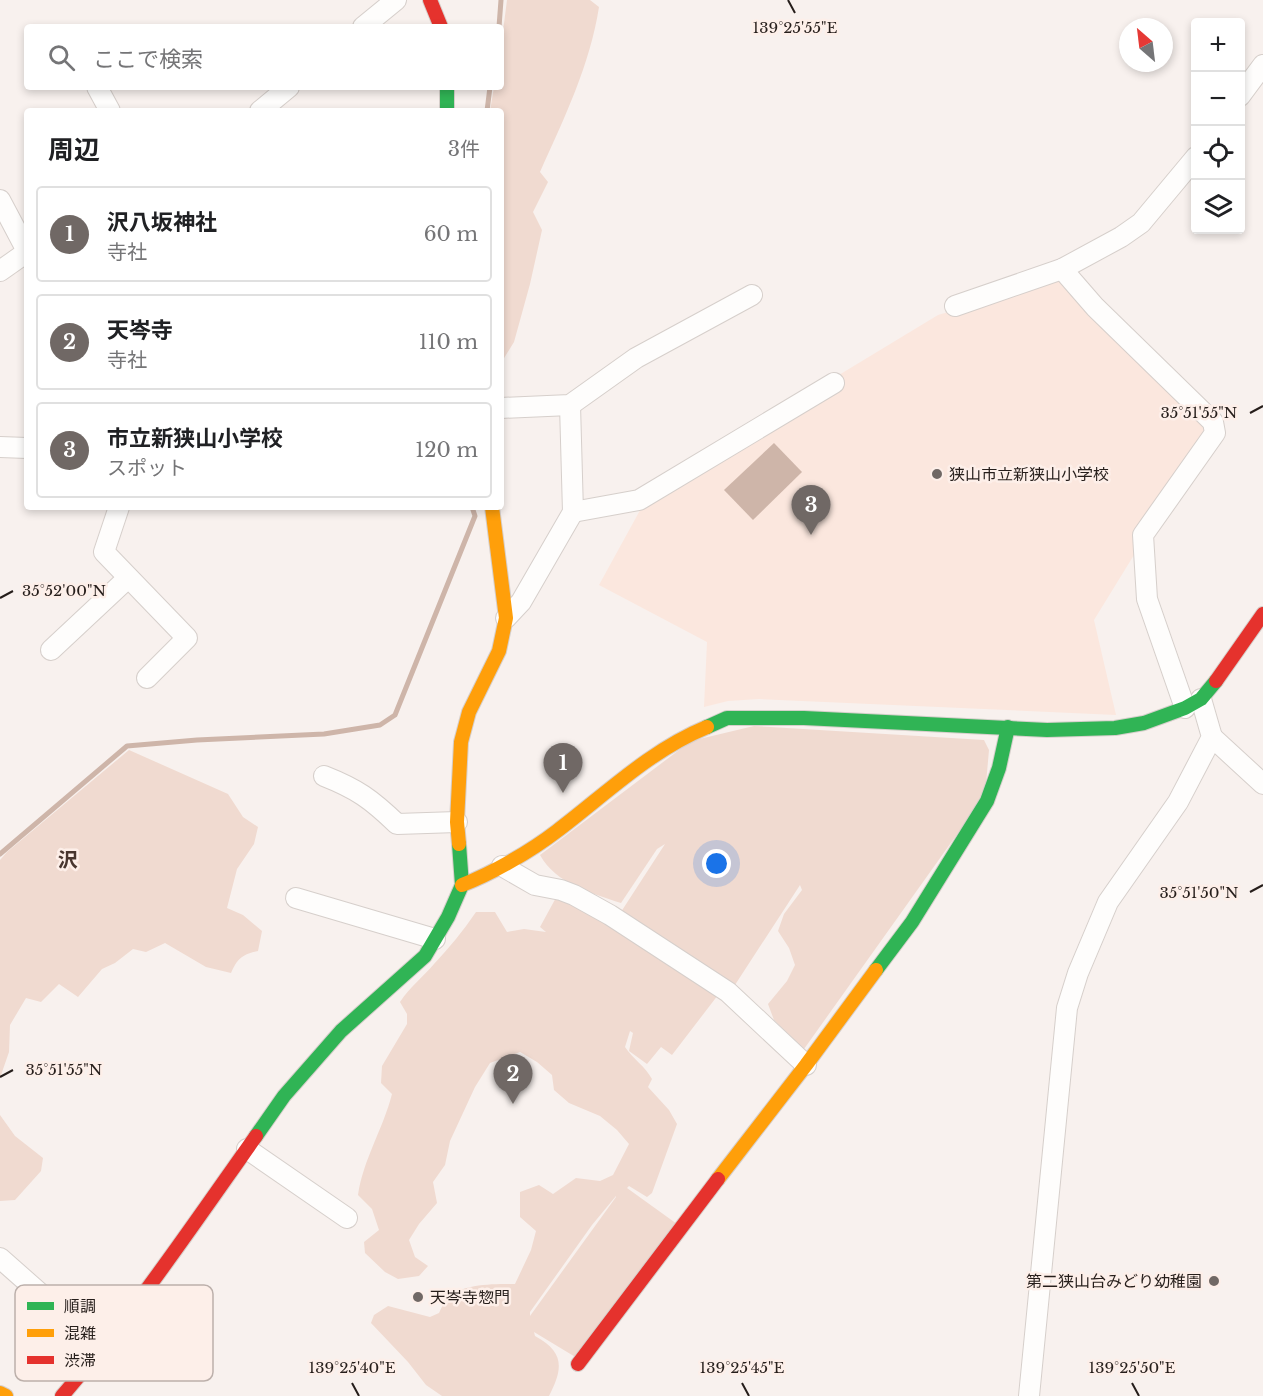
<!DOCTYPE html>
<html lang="ja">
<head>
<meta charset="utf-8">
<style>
	body { margin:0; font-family:"Libre Baskerville","Noto Sans JP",serif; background:#f2f2f2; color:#202124 }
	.controls { position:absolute; right:18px; top:18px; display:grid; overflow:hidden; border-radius:6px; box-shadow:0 3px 9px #0003 }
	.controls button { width:54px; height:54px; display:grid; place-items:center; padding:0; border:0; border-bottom:2px solid #e0e0e0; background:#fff; color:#202124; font:30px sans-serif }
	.compass { position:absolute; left:1119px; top:18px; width:54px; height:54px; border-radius:50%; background:#fff; box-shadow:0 3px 9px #0003; rotate:332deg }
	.you { position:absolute; left:717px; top:864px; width:21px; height:21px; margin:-15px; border:4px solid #fff; border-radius:50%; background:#1a73e8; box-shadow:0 0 0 9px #1a73e833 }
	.badge { display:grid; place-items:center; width:39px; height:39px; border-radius:50%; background:#706865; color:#fff; font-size:20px; font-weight:700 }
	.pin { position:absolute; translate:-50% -50px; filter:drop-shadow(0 2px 3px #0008) }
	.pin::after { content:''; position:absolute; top:32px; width:21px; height:18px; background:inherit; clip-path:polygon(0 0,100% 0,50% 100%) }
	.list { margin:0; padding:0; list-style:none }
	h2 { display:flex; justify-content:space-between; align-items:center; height:78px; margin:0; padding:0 24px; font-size:26px }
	h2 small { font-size:20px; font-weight:400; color:#757577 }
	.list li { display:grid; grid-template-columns:39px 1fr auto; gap:18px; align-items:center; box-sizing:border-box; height:96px; margin:0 12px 12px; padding:0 12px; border:2px solid #e0e0e0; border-radius:6px }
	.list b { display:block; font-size:22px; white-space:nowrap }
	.list p { margin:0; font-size:20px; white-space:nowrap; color:#757577 }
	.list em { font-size:20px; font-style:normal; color:#757577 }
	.icon { flex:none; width:33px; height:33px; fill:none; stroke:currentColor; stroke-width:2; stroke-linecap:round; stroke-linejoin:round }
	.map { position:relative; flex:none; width:1263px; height:1396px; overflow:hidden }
	.search { position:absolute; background:#fff; box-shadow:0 3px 9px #0003; left:24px; top:24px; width:480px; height:66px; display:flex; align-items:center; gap:15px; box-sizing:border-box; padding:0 21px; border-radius:6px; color:#757577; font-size:22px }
	.panel { position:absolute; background:#fff; box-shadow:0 3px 9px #0003; left:24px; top:108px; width:480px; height:402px; border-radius:6px }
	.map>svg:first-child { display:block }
	.built { fill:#fbe7de }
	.green { fill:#f0dad0; fill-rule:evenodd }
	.water { fill:#ceb5a9 }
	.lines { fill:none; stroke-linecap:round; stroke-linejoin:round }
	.stream { stroke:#ceb5a9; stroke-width:5 }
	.street-casing { stroke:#d6cfcb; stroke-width:22 }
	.fast-casing { stroke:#d6cfcb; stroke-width:16 }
	.slow-casing { stroke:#d6cfcb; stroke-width:16 }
	.jam-casing { stroke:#d6cfcb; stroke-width:16 }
	.street { stroke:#fefdfc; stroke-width:20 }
	.fast { stroke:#30b455; stroke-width:14 }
	.slow { stroke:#ff9f0a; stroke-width:14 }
	.jam { stroke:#e5322d; stroke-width:14 }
	.ticks { fill:none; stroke:#261e1b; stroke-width:2 }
	.poi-dot { fill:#706865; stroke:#fdefe9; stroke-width:2 }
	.labels { text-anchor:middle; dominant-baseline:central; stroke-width:5; stroke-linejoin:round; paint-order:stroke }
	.poi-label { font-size:16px; fill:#261e1b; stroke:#fdefe9; text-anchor:start }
	.quarter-label { font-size:20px; font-weight:bold; fill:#48362f; stroke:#fdefe9 }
	.key { fill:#fdefe9; stroke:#bcb0ab; stroke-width:1.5 }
	.key-label { font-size:16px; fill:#261e1b }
	.ticks-label { font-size:15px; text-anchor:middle; fill:#261e1b; stroke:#fdefe9; stroke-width:5; stroke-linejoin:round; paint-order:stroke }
</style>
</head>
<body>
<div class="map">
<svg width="1263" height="1396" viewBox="0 0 1263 1396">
	<rect width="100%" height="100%" fill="#f8f1ee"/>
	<polygon class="built" points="1060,279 1208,424 1209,433 1094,620 1116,715 759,699 728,701 704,707 707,642 599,585 644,503 829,381 938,315"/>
	<g class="green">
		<path d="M507,0h83l9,7c-9,58 -35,112 -59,165l8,10 -15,30 9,18 -12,54 -16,58 -13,21v-252h-11l4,-24h7v-40z"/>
		<path d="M754,726l230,14 5,10 -4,45 -181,254 -30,-29 -6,-16 19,-23 8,-16 -6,-17 -11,-17 6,-17 18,-24 -2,-5 -67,103 -114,-73 46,-71 -8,5 -36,54c-30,-10 -65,-19 -81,-48l151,-114z"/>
		<path d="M129,750l99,44 15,23 15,10 -4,17 -17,25 -10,39 16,7 19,16 -4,20c-16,3 -21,8 -27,22l-25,-6 -41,-24 -19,9 -13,-3 -18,14 -13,6 -24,28 -19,-13 -18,18 -15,-4 -16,27 -1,27 -9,26v-218l7,-8z"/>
		<path d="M558,894l13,4 147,97 -46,60 -11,-8 -14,17 -18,-13 4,-18 -3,-2 -5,16c8,12 20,19 27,32l-4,8 21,23 8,14 -25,69 -5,4 -18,-11 -2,2 50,36 -100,134 -43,-26 1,4c30,16 28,33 14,60h-107l-16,-11 -18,-23 -37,-39 3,-8 14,-9 42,11 9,-4c2,-4 4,-9 7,-13 13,-17 50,-16 69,-16l16,-34 5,-19 -16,-14v-25l19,-7 14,9 23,-16 24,3 13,-6 16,-31 -12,-14 -17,-14 -31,-13 -15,-13 -2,-15 -15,-13 -17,-10 -30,11 -15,24 -25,54 -5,24 -12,17 4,21 -18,21 -10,16 6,17 13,9 -9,10 -21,3 -13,-7 -20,-19 -1,-11 15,-12 -7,-21 -14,-14c5,-35 25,-66 34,-101l-11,-11 1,-17 25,-42v-10l-7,-12c10,-15 23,-25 34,-38 15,-16 29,-33 42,-52h19l12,20 17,-3 22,3 -6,-5zM616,1196v1l-86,119v-4l62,-87z"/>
		<polygon points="0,1115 15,1136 43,1158 41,1171 15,1200 0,1201"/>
	</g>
	<polygon class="water" points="774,443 802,472 753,520 724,490"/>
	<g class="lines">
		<g class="stream">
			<polyline points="499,27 501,0"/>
			<polyline points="487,111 490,87"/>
			<polyline points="0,854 127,746 197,740 324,734 380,725 395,715 475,516 472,507"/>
		</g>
		<g class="street-casing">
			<g id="street">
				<polyline points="363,27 396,0"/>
				<polyline points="97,87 110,111"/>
				<polyline points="1240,96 1263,65"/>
				<polyline points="260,111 289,87"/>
				<polyline points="0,200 27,251"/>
				<polyline points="1062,269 1095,307 1213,422 1215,433 1143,535 1147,599 1185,708"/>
				<polyline points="0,271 27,252"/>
				<polyline points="955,306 1062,269 1121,237 1141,223 1196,157"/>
				<polyline points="501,408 570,405 636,358 752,295"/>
				<polyline points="0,447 27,448"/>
				<polyline points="119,507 104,552 187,638 147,678"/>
				<polyline points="573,512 639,500 834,383"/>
				<polyline points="506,618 521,602 573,512 570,405"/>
				<polyline points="51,650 128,578"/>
				<polyline points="1212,737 1263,784"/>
				<path d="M324,776c33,13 47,23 73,48l60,-2"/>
				<polyline points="502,866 535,885 561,890 574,895 610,915 728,992 806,1065"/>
				<polyline points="296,898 435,939"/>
				<polyline points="247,1149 347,1218"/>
				<polyline points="0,1258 103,1349"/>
				<polyline points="1029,1396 1067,1008 1078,973 1108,902 1178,802 1212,737 1201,699"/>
			</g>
		</g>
		<g class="fast-casing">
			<g id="fast">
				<polyline points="447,87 447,111"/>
				<polyline points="707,727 727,718 804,718 1047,730 1115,728 1144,723 1185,708 1201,699 1216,681"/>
				<polyline points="876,970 912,922 987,801 999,768 1008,727"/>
				<polyline points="256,1136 284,1096 341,1031 425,956 448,917 462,885 459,844"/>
			</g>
		</g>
		<g class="slow-casing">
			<g id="slow">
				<polyline points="459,844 457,822 461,742 469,712 499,651 506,618 492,507"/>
				<path d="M462,885c31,-12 69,-34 95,-54 49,-37 92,-80 150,-104"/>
				<polyline points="718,1179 806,1065 876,970"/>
				<polyline points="0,1393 6,1396"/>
			</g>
		</g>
		<g class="jam-casing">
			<g id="jam">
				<polyline points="430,0 441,27"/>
				<polyline points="1216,681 1263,614"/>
				<polyline points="578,1364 718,1179"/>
				<path d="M62,1396c71,-82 131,-171 194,-260"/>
			</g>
		</g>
		<use href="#street" class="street"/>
		<use href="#fast" class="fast"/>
		<use href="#slow" class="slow"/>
		<use href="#jam" class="jam"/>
	</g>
	<path class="ticks" d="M788,0l7,13M1250,413l13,-7M0,598l13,-7M1250,892l13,-7M0,1077l13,-7M352,1383l7,13M742,1383l7,13M1132,1383l7,13"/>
	<g class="poi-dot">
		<circle cx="937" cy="474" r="6"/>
		<circle cx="1214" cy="1281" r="6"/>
		<circle cx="418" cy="1297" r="6"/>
	</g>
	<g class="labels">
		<g class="poi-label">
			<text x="949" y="474">狭山市立新狭山小学校</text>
			<text x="1202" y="1281" text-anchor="end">第二狭山台みどり幼稚園</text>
			<text x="430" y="1297">天岑寺惣門</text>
		</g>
		<g class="quarter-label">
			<text x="68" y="860">沢</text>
		</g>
	</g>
	<rect x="15" y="1285" width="198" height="96" rx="9" class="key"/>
	<rect x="27" y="1302" width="27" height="8" fill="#30b455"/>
	<rect x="27" y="1329" width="27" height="8" fill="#ff9f0a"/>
	<rect x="27" y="1356" width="27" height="8" fill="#e5322d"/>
	<g class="key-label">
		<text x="64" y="1312">順調</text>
		<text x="64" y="1339">混雑</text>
		<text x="64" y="1366">渋滞</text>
	</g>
	<g class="ticks-label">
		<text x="795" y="33">139°25'55"E</text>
		<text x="1199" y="418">35°51'55"N</text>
		<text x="64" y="596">35°52'00"N</text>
		<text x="1199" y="898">35°51'50"N</text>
		<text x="64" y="1075">35°51'55"N</text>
		<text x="352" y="1373">139°25'40"E</text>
		<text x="742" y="1373">139°25'45"E</text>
		<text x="1132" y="1373">139°25'50"E</text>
	</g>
</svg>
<div class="controls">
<button>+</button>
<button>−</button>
<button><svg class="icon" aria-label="locate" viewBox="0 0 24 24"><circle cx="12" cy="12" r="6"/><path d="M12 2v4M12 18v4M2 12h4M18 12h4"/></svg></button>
<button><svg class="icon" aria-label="layers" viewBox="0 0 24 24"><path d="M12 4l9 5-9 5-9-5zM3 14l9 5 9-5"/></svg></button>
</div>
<svg class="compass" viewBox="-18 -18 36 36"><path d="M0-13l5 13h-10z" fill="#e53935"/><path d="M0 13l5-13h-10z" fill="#757577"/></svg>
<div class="you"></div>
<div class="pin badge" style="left:563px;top:793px">1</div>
<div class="pin badge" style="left:513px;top:1104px">2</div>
<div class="pin badge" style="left:811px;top:535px">3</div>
<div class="search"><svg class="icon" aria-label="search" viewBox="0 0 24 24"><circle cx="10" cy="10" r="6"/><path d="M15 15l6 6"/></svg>ここで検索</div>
<section class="panel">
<h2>周辺<small>3件</small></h2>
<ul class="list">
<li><span class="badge">1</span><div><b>沢八坂神社</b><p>寺社</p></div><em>60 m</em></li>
<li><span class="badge">2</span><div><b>天岑寺</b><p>寺社</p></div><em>110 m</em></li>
<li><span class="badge">3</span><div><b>市立新狭山小学校</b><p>スポット</p></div><em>120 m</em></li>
</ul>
</section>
</div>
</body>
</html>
